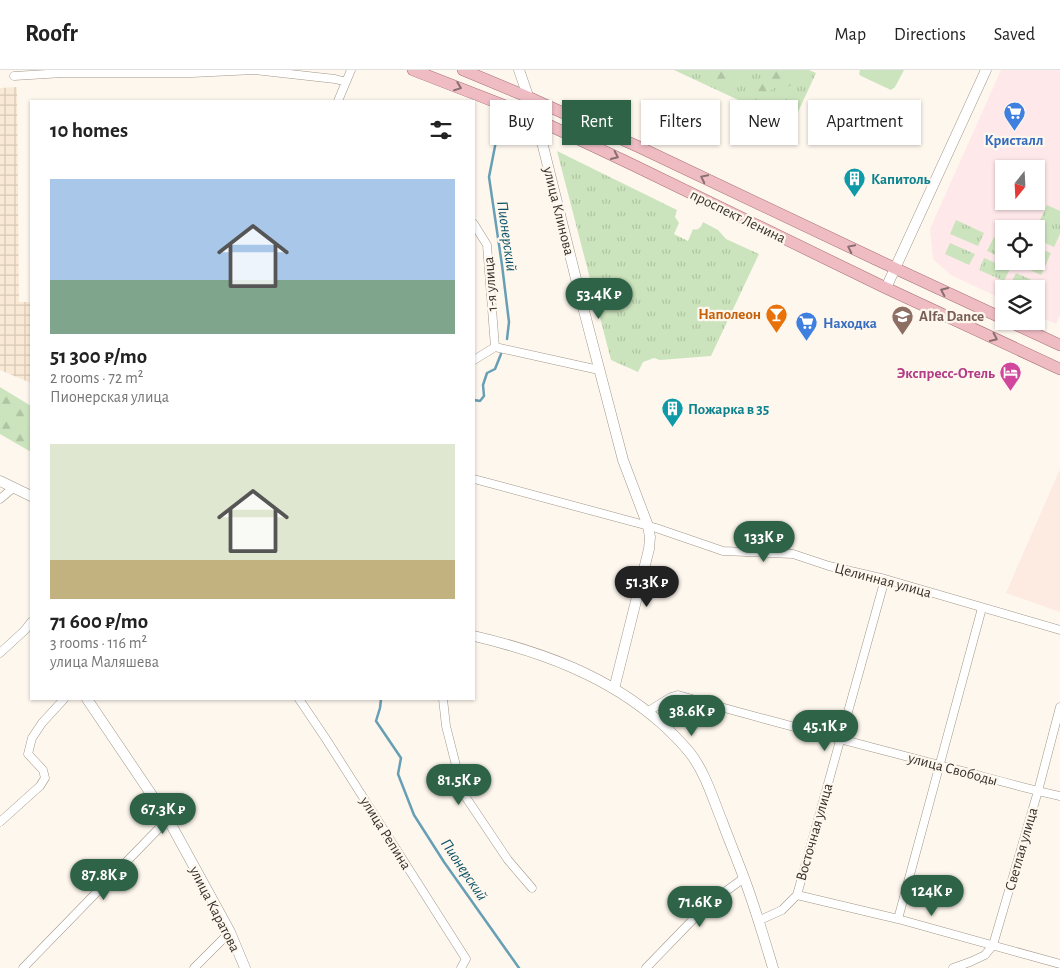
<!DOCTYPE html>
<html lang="en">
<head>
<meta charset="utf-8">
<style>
	body { margin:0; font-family:"Alegreya Sans",sans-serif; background:#f6f6f6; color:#222; height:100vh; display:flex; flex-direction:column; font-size:19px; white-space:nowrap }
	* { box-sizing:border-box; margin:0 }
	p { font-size:16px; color:#767676 }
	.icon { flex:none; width:28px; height:28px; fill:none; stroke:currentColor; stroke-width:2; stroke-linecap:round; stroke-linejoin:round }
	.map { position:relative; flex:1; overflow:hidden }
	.drawer { position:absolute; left:30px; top:30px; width:445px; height:600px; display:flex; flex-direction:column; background:#fff; border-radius:0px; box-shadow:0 1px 4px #0004 }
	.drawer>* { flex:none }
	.top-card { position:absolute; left:490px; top:30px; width:475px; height:45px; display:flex; gap:10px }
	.needle { width:32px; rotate:198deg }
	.tools { position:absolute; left:995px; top:90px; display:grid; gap:10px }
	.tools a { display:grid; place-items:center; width:50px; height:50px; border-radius:0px; background:#fff; box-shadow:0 1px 4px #0004; font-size:25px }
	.price { position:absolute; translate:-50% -42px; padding:0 11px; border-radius:18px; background:#2f6347; color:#fff; font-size:16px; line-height:32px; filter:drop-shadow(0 1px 2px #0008) }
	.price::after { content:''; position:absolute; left:50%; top:30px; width:15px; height:11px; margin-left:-8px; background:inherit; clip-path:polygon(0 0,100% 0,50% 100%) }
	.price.on { background:#222; color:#fff }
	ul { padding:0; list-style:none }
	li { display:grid; align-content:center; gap:10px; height:265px; padding:0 20px }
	li span { display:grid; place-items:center; height:155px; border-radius:0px; color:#555 }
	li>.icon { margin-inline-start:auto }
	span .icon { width:90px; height:90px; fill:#fffc; stroke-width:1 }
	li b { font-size:21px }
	h2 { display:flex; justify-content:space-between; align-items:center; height:60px; padding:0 20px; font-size:21px }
	.tag { padding:0 18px; border-radius:0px; background:#fff; box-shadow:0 1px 4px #0004; font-size:18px; line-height:45px }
	.tag.on { background:#2f6347; color:#fff }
	header { display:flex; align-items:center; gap:30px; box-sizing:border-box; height:70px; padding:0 25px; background:#fff; border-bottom:1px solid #e0e0e0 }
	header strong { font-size:24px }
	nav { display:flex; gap:28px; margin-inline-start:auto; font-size:18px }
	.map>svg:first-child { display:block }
	.commercial { fill:#fee8ea; fill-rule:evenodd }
	.industrial { fill:url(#industrial-grid) }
	.education { fill:#fdeae1 }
	.grass { fill:url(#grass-tufts) }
	.forest { fill:url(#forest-firs) }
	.pitch { fill:#cce4bd }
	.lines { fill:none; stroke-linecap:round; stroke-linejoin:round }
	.stream { stroke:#679fb4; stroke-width:2.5 }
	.street-casing { stroke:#a19789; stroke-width:9 }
	.secondary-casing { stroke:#a19789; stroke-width:11 }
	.primary-casing { stroke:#a76e75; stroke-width:12 }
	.street { stroke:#fff; stroke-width:8 }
	.secondary { stroke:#fff; stroke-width:10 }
	.primary { stroke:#efbcc4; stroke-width:11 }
	.oneway { stroke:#896f70 }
	.labels { text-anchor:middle; stroke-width:4.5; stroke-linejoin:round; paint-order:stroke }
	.shop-label { font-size:15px; font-weight:bold; fill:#366cbe; stroke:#fef7ee }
	.culture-label { font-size:15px; font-weight:bold; fill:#0d838f; stroke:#fef7ee; text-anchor:start }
	.street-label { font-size:15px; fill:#35302b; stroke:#fef7ee }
	.food-label { font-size:15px; font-weight:bold; fill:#c56008; stroke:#fef7ee; text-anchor:end }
	.education-label { font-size:15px; font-weight:bold; fill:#785e54; stroke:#fef7ee; text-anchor:start }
	.hotel-label { font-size:15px; font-weight:bold; fill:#b23c85; stroke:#fef7ee; text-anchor:end }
	.water-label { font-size:16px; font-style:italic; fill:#0a5267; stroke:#fef7ee }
</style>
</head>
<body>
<header>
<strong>Roofr</strong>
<nav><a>Map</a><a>Directions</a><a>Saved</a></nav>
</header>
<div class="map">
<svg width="1060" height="898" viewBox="0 0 1060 898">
	<defs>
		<pattern id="industrial-grid" width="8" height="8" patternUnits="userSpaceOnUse" patternTransform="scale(1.25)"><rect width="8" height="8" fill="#faead5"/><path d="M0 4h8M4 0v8" fill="none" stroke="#d7c9b7"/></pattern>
		<pattern id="grass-tufts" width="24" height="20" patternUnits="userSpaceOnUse" patternTransform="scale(1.25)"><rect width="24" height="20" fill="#cce4bd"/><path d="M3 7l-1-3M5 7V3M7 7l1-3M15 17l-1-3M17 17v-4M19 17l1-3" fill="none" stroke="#b0c4a3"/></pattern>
		<pattern id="forest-firs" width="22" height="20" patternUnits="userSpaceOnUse" patternTransform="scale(1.25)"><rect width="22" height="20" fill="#cce4bd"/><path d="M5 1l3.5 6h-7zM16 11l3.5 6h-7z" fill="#b0c4a3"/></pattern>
	</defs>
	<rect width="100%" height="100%" fill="#fef7ee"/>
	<path class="commercial" d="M1001,0H1060V245L1056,254L1036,245V219H1004V230L951,205L933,189L930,159ZM1004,99H1036V131H1004ZM1004,159H1036V191H1004Z"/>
	<path class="industrial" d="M17,17L19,232H31V313L0,300V18Z"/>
	<path class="education" d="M1060,399V542L1006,523Z"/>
	<path class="grass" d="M674,0H809L816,3L792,55Z
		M557,81L677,140L675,147L679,153L674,164L688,171L693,159C699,161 701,157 703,152L718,160L726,169L759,184L711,286L660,290L654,288L643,292L638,302L611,290Z
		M1047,135L1060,141V164L1054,177L1036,169V159Z
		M956,150L984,163L978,176L950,164Z
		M994,167L1004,171V189L987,181Z
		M950,173L975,184L969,195L945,184Z
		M1036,177L1051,183L1041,205L1019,195L1021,191H1036Z
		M984,188L1010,199L1004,211L979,200Z
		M1016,203L1036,212L1033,219H1020L1010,215Z"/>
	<path class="forest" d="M707,0H741L739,9L734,15C724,13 713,9 707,0Z
		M760,0H792C796,4 795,9 793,14L788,17H776L761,26H756L745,22V17L748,12L759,9L761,6Z
		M0,317L31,336V382L0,364Z"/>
	<path class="pitch" d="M860,0H904L895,17L891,20L861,6L859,4Z"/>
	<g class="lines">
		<path class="stream" d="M497,66L489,107L502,195L509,252L507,269
			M474,330L480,331L484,326L483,315L487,303L495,299L501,284
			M381,629L380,638L376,651L401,688L398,704L414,745L444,792L519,898"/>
		<defs>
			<path id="street" d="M14,6L63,3H192L254,0L335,9L346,12
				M338,31L351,0
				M474,154L487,175L495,277
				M474,290L495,277L599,300
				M474,409L656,458L723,481L793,484L829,496L885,509L1060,560
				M0,429L13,418
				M0,583L25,560L31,552
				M299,629L326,669L466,889L461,898
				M443,629L446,656L463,723L508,790L532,818
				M647,642L671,627L678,625C765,650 852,672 939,695C979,705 1019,717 1060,726
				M0,752L40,716L45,708L43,700L28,684L32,668L42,653L64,629
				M797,825L898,849L1060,894
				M898,849L982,538
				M758,851L782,840L797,825L885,509
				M23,898L168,749
				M194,898L230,862
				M646,898L707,835L744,808
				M953,898L970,892L985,885L993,875L1038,721L1060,637"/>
			<path id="secondary" d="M519,0L536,49L542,72L583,237L623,390L648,456L650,467L649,479L614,619
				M886,218L986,0
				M0,411L31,426
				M474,566C542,582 608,606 661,653C671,662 681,672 690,683C705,702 713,729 722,751C729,770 737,789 744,808C755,837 764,868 773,898
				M87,629L168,749L230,862L245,898"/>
			<path id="primary" d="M413,0L511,38L536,49L631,94L886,218L1060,299
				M463,0L528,27L639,77L875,189L1004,249
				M1008,251L1060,275"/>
		</defs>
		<use href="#street" class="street-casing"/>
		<use href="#secondary" class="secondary-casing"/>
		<use href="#primary" class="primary-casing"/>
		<use href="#street" class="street"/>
		<use href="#secondary" class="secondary"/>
		<use href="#primary" class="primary"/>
	</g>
	<defs><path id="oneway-chevron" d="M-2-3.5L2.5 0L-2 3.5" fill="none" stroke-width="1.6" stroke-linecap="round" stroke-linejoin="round" transform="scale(1.25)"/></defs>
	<g class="oneway">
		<use href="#oneway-chevron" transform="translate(458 17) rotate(21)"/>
		<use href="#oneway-chevron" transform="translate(615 86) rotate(25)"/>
		<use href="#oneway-chevron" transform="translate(704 108) rotate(-154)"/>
		<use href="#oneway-chevron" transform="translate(851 178) rotate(-154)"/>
		<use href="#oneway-chevron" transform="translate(944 221) rotate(-155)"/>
		<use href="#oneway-chevron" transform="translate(994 268) rotate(25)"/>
	</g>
	<defs>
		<symbol id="supermarket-pin" viewBox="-11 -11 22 30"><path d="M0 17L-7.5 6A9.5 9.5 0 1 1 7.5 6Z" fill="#3f7fe0" stroke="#fef7ee"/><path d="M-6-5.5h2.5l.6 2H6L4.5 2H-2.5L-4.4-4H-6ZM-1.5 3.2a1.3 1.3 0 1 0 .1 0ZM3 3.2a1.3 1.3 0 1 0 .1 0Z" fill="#fff"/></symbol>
		<symbol id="building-pin" viewBox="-11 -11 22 30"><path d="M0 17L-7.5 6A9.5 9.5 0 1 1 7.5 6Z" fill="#0f9aa8" stroke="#fef7ee"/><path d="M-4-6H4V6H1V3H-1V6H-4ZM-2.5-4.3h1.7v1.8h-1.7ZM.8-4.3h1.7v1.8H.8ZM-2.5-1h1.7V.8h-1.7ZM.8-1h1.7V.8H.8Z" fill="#fff"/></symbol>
		<symbol id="bar-pin" viewBox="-11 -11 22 30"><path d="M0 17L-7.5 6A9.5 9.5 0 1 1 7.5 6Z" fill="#e8710a" stroke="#fef7ee"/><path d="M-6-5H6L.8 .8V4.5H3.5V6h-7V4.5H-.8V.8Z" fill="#fff"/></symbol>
		<symbol id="school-pin" viewBox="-11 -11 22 30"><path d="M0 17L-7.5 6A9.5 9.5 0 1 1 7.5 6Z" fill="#8d6e63" stroke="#fef7ee"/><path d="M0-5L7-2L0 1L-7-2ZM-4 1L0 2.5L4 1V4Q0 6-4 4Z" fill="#fff"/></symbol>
		<symbol id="hotel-pin" viewBox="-11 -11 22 30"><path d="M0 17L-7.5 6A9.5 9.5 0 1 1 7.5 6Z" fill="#d1479c" stroke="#fef7ee"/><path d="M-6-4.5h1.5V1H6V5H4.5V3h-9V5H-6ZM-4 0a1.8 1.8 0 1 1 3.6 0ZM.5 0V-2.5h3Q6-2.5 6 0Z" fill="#fff"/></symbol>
	</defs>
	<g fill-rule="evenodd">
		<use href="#supermarket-pin" x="1002" y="30" width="25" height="34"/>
		<use href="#building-pin" x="842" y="96" width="25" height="34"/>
		<use href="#bar-pin" x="764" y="232" width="25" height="34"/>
		<use href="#school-pin" x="890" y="234" width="25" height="34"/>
		<use href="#supermarket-pin" x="794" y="240" width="25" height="34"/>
		<use href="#hotel-pin" x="998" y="290" width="25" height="34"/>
		<use href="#building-pin" x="660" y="326" width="25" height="34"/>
	</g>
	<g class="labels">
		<g class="shop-label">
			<text x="1014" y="75">Кристалл</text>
			<text x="823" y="258" text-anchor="start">Находка</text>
		</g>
		<g class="culture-label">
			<text x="871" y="114">Капитоль</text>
			<text x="688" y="344">Пожарка в 35</text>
		</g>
		<g class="street-label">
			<text transform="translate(559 141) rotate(76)" y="5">улица Клинова</text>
			<text transform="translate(738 146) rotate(26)" y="5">проспект Ленина</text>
			<text transform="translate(490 214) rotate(-94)" y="5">1-я улица</text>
			<text transform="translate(883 510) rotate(15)" y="5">Целинная улица</text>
			<text transform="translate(953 699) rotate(15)" y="5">улица Свободы</text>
			<text transform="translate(814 762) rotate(-74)" y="5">Восточная улица</text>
			<text transform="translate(386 763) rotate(58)" y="5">улица Репина</text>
			<text transform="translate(1021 779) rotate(-74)" y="5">Светлая улица</text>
			<text transform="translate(215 839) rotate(63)" y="5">улица Каратова</text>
		</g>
		<g class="food-label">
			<text x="761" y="249">Наполеон</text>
		</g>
		<g class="education-label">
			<text x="919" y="251">Alfa Dance</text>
		</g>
		<g class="hotel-label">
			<text x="995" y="308">Экспресс-Отель</text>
		</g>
		<g class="water-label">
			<text transform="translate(508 166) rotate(82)" y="6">Пионерский</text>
			<text transform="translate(465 799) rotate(56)" y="6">Пионерский</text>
		</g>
	</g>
</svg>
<div class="tools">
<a><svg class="needle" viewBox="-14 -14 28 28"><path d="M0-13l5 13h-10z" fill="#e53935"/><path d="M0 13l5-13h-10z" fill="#767676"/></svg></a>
<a><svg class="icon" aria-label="locate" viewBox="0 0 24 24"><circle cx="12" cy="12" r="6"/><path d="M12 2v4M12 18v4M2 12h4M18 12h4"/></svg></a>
<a><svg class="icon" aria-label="layers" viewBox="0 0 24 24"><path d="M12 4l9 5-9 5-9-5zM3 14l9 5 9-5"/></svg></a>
</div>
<b class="price" style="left:599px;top:250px">53.4K ₽</b>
<b class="price" style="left:764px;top:493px">133K ₽</b>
<b class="price on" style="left:647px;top:538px">51.3K ₽</b>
<b class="price" style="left:692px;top:667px">38.6K ₽</b>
<b class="price" style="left:825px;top:682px">45.1K ₽</b>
<b class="price" style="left:459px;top:736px">81.5K ₽</b>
<b class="price" style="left:163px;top:765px">67.3K ₽</b>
<b class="price" style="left:104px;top:831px">87.8K ₽</b>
<b class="price" style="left:932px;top:847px">124K ₽</b>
<b class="price" style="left:700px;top:858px">71.6K ₽</b>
<div class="top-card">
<a class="tag">Buy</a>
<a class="tag on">Rent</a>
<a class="tag">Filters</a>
<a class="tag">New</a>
<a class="tag">Apartment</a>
</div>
<section class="drawer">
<h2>10 homes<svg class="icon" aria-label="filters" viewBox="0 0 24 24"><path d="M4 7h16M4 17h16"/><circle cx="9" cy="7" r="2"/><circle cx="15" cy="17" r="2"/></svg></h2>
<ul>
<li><span style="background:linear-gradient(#a9c7e8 65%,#7fa58c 0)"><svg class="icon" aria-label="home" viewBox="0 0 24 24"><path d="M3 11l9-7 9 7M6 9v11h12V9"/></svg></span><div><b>51 300 ₽/mo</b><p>2 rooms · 72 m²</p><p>Пионерская улица</p></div></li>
<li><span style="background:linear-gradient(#dfe7d0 75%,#c2b280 0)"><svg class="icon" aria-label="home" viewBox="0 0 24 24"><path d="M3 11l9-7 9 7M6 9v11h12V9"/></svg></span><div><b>71 600 ₽/mo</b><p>3 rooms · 116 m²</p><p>улица Маляшева</p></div></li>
</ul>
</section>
</div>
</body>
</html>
